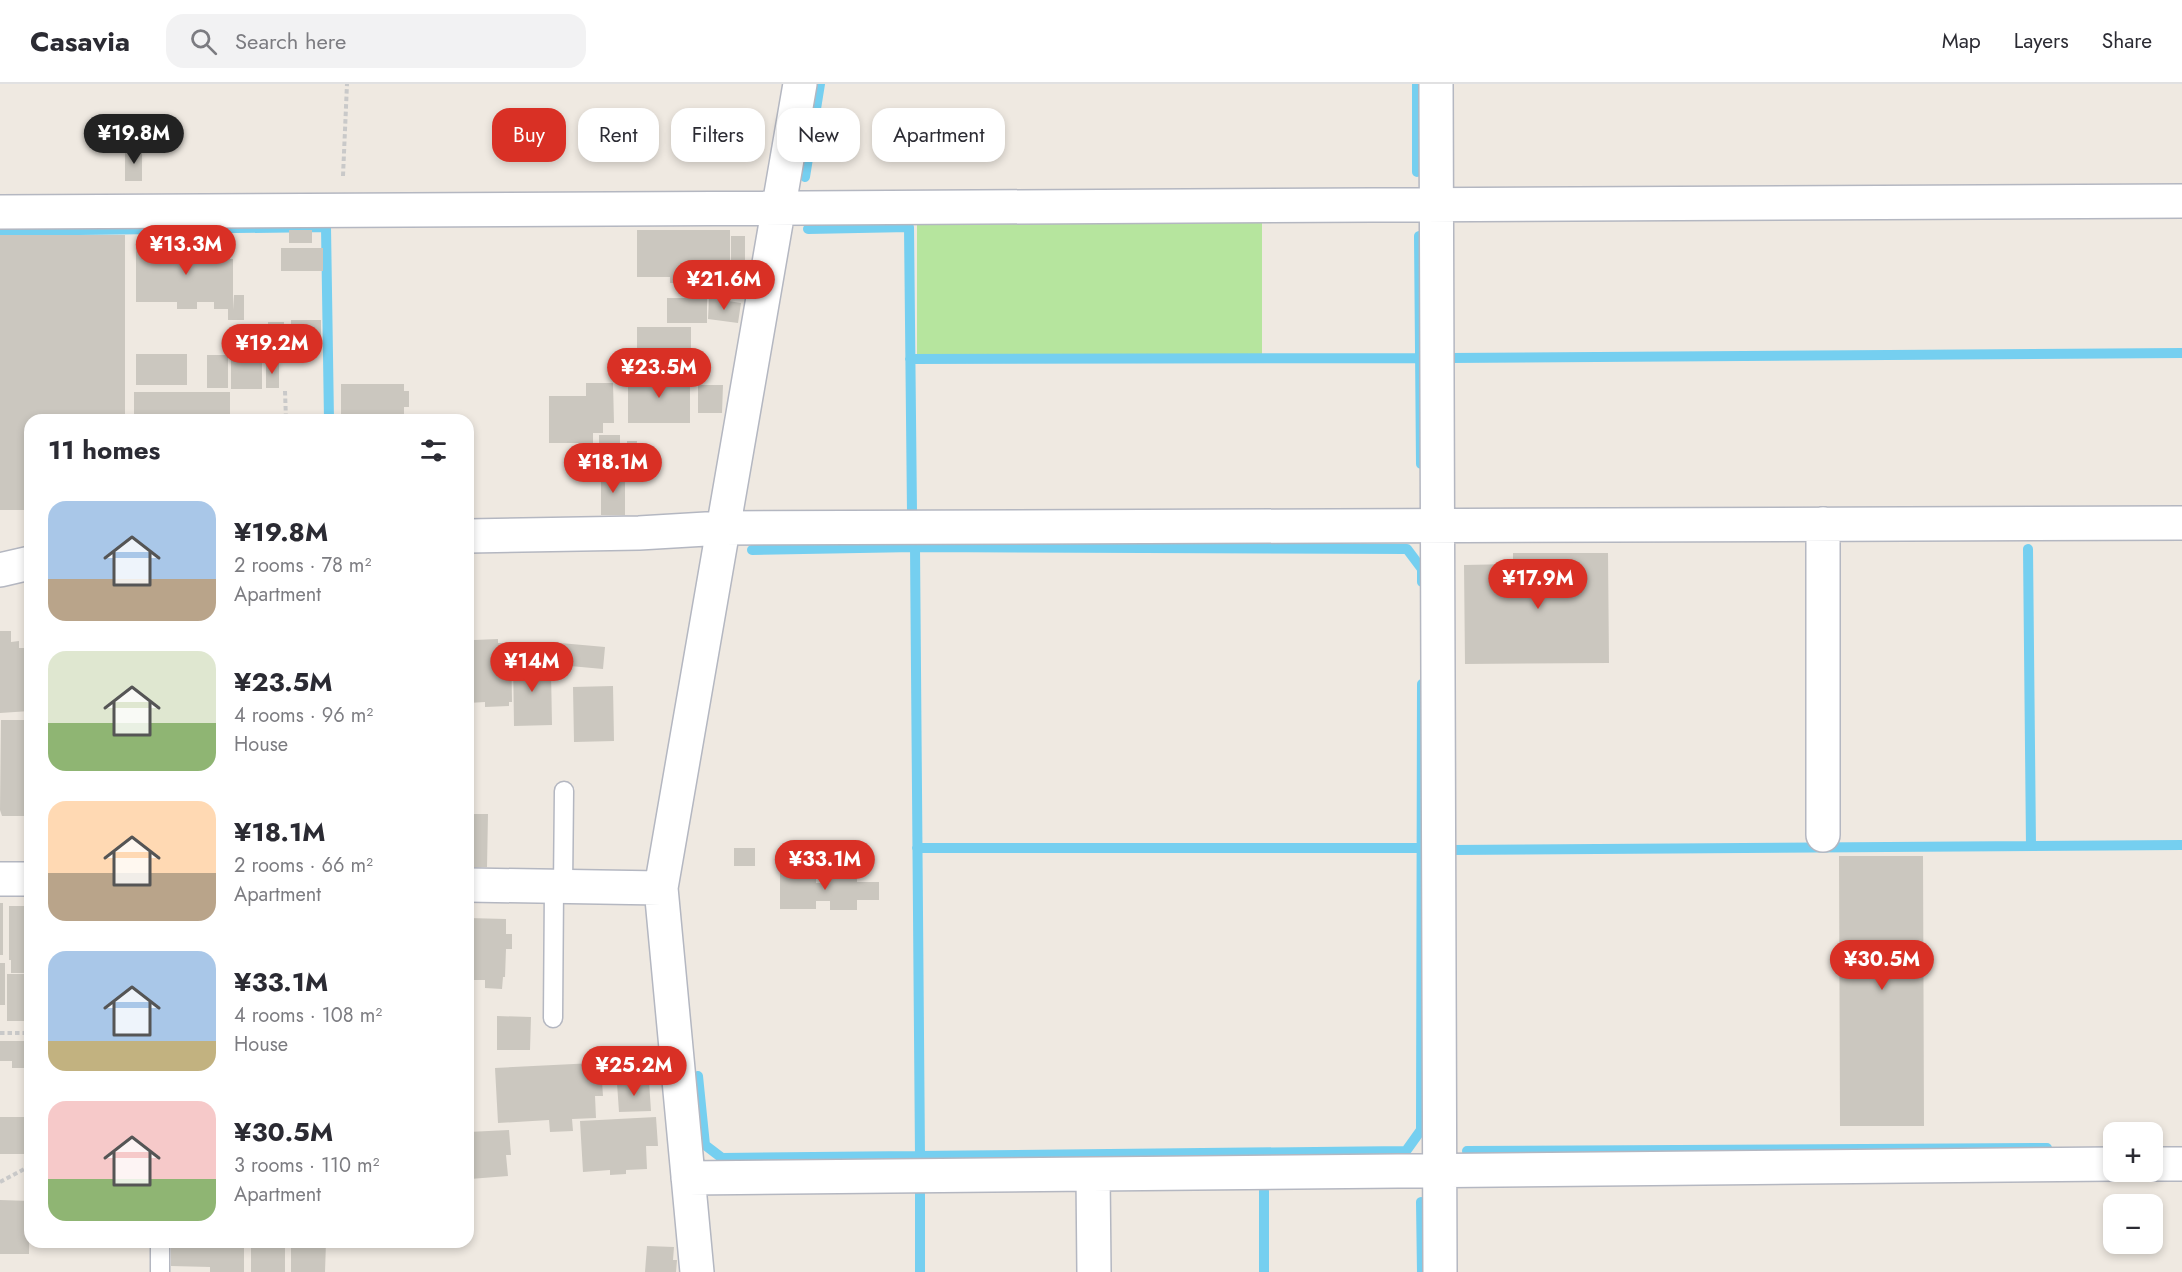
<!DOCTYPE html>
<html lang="en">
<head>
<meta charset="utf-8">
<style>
	body { margin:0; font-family:Jost,sans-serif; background:#f2f2f3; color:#2b2b33; height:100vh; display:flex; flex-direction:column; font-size:22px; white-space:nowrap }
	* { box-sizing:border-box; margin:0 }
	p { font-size:20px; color:#7c7c81 }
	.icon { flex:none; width:33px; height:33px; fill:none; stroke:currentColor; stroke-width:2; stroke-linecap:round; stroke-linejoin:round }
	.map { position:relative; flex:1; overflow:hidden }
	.sheet { position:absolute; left:24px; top:330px; width:450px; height:834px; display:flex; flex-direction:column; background:#fff; border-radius:18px; box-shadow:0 3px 9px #0003 }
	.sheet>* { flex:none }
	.top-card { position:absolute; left:492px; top:24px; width:570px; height:54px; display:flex; gap:12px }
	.fabs { position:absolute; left:2103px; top:1038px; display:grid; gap:12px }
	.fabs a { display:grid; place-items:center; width:60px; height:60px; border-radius:12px; background:#fff; box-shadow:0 3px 9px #0003; font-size:30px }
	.price { position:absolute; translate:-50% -51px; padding:0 14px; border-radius:21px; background:#d93025; color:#fff; font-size:20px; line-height:39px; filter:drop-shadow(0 2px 3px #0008) }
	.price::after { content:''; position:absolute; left:50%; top:36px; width:18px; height:14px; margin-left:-9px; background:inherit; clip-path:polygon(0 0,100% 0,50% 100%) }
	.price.active { background:#222; color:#fff }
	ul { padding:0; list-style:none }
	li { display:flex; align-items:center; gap:18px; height:150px; padding:0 24px }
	li span { display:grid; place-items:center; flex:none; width:168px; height:120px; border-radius:18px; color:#555 }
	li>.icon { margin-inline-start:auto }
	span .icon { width:72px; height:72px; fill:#fffc; stroke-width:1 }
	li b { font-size:26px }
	h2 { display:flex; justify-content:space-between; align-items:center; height:72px; padding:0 24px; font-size:26px }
	.chip { padding:0 21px; border-radius:18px; background:#fff; box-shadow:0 3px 9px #0003; font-size:21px; line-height:54px }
	.chip.active { background:#d93025; color:#fff }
	header { display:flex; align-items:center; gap:36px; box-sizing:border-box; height:84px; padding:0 30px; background:#fff; border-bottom:2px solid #e1e1e2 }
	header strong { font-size:28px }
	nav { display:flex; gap:33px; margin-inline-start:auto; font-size:21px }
	.search { width:420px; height:54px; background:#f2f2f3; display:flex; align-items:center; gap:15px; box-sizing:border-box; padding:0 21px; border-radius:18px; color:#7c7c81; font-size:22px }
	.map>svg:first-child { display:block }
	.green { fill:#b6e59e }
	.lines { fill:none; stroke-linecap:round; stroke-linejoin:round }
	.stream { stroke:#75cff0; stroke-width:10 }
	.building { fill:#cbc7bf }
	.lane-casing { stroke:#b4b7c1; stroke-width:21 }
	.street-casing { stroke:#b4b7c1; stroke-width:36 }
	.path { stroke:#c9c9c9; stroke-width:4; stroke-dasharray:4.5 3; stroke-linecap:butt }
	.lane { stroke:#fff; stroke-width:18 }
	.street { stroke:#fff; stroke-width:33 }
</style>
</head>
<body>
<header>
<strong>Casavia</strong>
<div class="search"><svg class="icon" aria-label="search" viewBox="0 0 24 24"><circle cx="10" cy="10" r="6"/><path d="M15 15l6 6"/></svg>Search here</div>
<nav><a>Map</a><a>Layers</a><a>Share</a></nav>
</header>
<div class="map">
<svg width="2182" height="1188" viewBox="0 0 2182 1188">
	<rect width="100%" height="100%" fill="#efe9e1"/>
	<path class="green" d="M1262,135V270H917V136Z"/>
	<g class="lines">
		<path class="stream" d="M1417,88V0
			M805,93L820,0
			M808,145L909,143L912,428
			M0,147L326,143L329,336
			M1419,152L1421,380
			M1450,274L2182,269
			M910,275L1420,274
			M915,463L920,1073
			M2028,465L2031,762
			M752,466L915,463L1407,465L1422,485V498
			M917,764H1421
			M1451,766L2182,761
			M698,992L705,1061L722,1074L1406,1067L1421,1046L1422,600
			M1467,1067L2047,1064
			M920,1105V1188
			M1264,1107V1188
			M1421,1118L1422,1188"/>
	</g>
	<path class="building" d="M125,65H142V97H125Z
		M289,146H312V159H289Z
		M637,146H730V193H720V199H670V193H637Z
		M0,151H125V336H30V426H0Z
		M731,152H745V190H731Z
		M171,156H215V175H233V226L234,211H244V236H228V225H214V218H197V225H177V218H136V159H171Z
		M220,156H230V172H220Z
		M281,164H323V187H281Z
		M667,214H707V239H667Z
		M709,214L741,219L738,239L708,235Z
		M291,236H321V261H291Z
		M268,238H284V254H268Z
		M637,243H691V279H637Z
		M136,270H187V301H136Z
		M207,271H228V304H207Z
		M231,274H262V305H231Z
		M266,279H279V304H266Z
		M628,292H690V339H628Z
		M586,299H613L614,339H603V349H593V359H549V312H586Z
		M341,300H404V307H409V323H404V336H341Z
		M698,301H723L722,329H698Z
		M134,308H230V336H134Z
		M599,351H620V378H599Z
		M627,357H637L636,372H627Z
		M608,382H620V397H625V431H601V397H608Z
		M1513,469H1608L1609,579L1465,580L1464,481L1513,480Z
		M0,547H11V558L19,557V564H29L30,627L0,629Z
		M498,555V559H511L512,618H509V622L485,623V618L468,619V560H474V556Z
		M549,558L605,563L603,585L548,580Z
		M542,573V587H551L552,641L514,642L513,574Z
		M613,602L614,657L574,658L573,603Z
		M1,636H29V732H2L0,726Z
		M468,730H488L487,783H468Z
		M734,764H755V782H734Z
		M1839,772H1923L1924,1042H1840Z
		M780,789H816V799H830V790L857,789V798H879V816H857V826H830V817H816V825H780Z
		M0,819H3V871H0Z
		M9,822H30V889H11V876H9Z
		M468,834L506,835V850H512V865H506L505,893H503L502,905L485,904V896H468Z
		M0,879H5V921H0Z
		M7,890H30V937H7Z
		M497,932L531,933L530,966H497Z
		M0,957H30V984H12V977H0Z
		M594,979V984L601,983L603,1012H595L596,1034L572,1035L573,1047L550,1048L549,1036L498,1039L495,984Z
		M649,997L651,1027L619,1028L617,999Z
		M0,1033H30V1070H0Z
		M656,1033L658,1062H646L647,1085L626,1086V1090L610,1091V1086L583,1088L580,1037Z
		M509,1046L511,1071H506L508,1092L470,1095L468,1048Z
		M0,1116L30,1117L29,1170H0Z
		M171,1158H244V1188H210V1183L171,1182Z
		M251,1158H285V1188H251Z
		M291,1158H326L325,1188H291Z
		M647,1162L674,1163L673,1176H677L676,1188H645Z"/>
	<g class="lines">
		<defs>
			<path id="lane" d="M563,803L564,707
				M553,934L554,803
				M160,1158V1188"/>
			<path id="street" d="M1436,0L1440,1188
				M0,128L2182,117
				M468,452L639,449L723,444L2182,439
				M0,486L30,479
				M1823,751V440
				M0,795H30
				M468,801L661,804
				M2152,1080H2182
				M1093,1090L1094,1188
				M688,1094L2114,1080
				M697,1188L661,804L800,0"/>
		</defs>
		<use href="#lane" class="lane-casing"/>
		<use href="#street" class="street-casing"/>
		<path class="path" d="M343,92L347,0
			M285,307L286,336
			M0,949H30
			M0,1098L30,1082"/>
		<use href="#lane" class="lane"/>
		<use href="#street" class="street"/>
	</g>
</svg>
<div class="fabs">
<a>+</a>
<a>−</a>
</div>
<b class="price active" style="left:134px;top:81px">¥19.8M</b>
<b class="price" style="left:186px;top:192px">¥13.3M</b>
<b class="price" style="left:724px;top:227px">¥21.6M</b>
<b class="price" style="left:272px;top:291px">¥19.2M</b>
<b class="price" style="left:659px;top:315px">¥23.5M</b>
<b class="price" style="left:613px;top:410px">¥18.1M</b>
<b class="price" style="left:1538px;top:526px">¥17.9M</b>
<b class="price" style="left:532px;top:609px">¥14M</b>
<b class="price" style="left:825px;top:807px">¥33.1M</b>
<b class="price" style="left:1882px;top:907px">¥30.5M</b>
<b class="price" style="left:634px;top:1013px">¥25.2M</b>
<div class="top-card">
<a class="chip active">Buy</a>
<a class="chip">Rent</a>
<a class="chip">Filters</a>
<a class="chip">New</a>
<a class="chip">Apartment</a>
</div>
<section class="sheet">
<h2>11 homes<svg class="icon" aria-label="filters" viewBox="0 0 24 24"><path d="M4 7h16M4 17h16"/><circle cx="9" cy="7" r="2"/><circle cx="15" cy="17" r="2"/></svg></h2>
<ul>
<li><span style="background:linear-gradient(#a9c7e8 65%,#b9a48a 0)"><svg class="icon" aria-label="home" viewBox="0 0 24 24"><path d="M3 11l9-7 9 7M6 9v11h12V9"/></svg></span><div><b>¥19.8M</b><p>2 rooms · 78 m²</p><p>Apartment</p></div></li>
<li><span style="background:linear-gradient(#dfe7d0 60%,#8fb573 0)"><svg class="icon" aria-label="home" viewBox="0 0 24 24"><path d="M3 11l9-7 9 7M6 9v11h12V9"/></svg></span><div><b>¥23.5M</b><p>4 rooms · 96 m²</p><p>House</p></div></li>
<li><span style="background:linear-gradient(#ffd9b3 60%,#b9a48a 0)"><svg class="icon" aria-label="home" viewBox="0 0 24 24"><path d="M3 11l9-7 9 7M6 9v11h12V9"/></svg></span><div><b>¥18.1M</b><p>2 rooms · 66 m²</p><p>Apartment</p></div></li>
<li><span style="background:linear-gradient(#a9c7e8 75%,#c2b280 0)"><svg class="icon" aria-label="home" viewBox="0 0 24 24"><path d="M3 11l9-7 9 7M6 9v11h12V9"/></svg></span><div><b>¥33.1M</b><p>4 rooms · 108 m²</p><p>House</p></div></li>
<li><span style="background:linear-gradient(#f6c9c9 65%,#8fb573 0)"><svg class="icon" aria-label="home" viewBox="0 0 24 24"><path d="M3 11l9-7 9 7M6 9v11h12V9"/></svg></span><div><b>¥30.5M</b><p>3 rooms · 110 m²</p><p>Apartment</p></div></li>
</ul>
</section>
</div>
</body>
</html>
